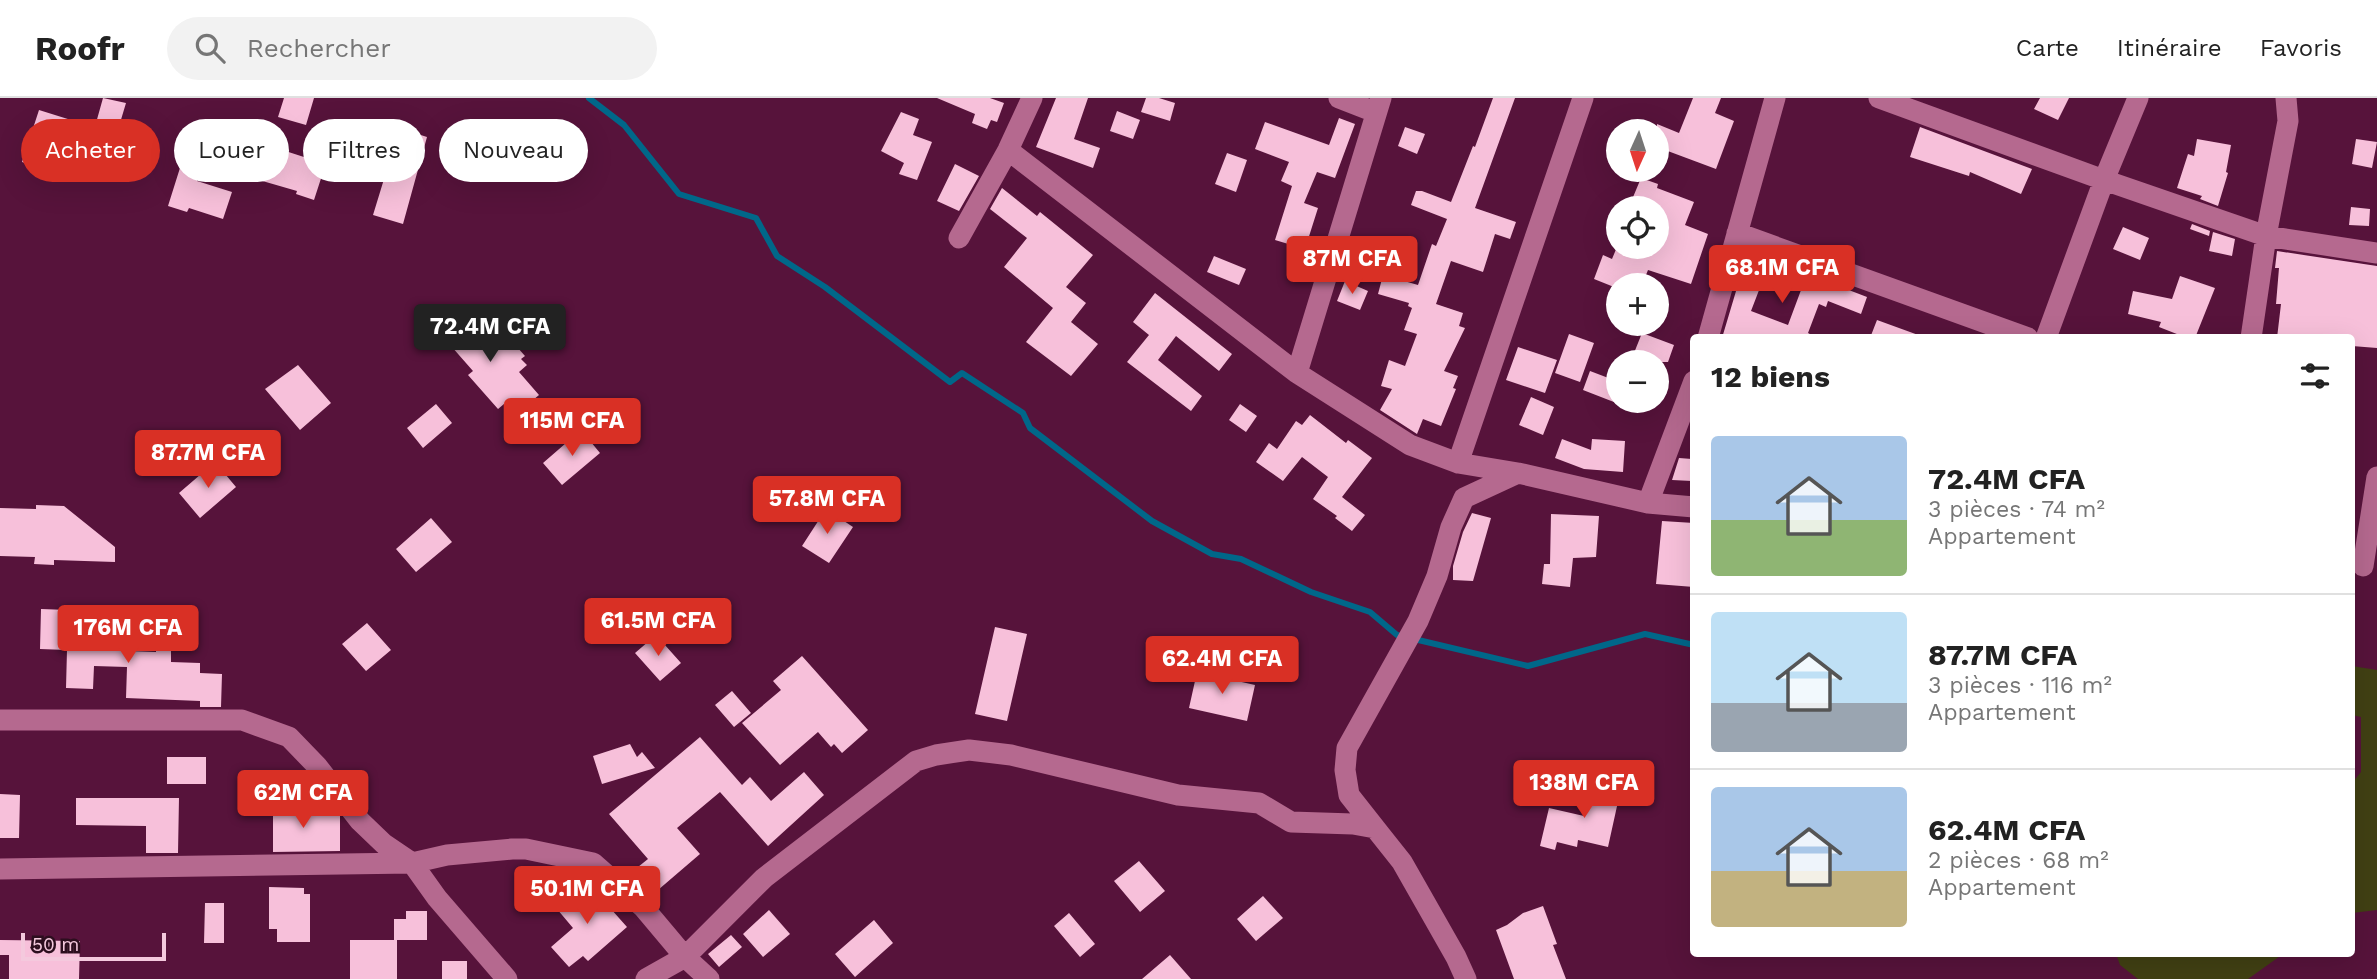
<!DOCTYPE html>
<html lang="fr">
<head>
<meta charset="utf-8">
<style>
	body { margin:0; font-family:"Work Sans",sans-serif; background:#f2f2f2; color:#222; height:100vh; display:flex; flex-direction:column; font-size:26px; white-space:nowrap }
	* { box-sizing:border-box; margin:0 }
	p { font-size:23px; color:#767676 }
	.icon { flex:none; width:38px; height:38px; fill:none; stroke:currentColor; stroke-width:2; stroke-linecap:round; stroke-linejoin:round }
	.map { position:relative; flex:1; overflow:hidden }
	.sheet { position:absolute; left:1690px; top:236px; width:665px; height:623px; display:flex; flex-direction:column; background:#fff; border-radius:7px; box-shadow:0 7px 28px #0002 }
	.sheet>* { flex:none }
	.hud { position:absolute; left:21px; top:21px; width:665px; height:63px; display:flex; gap:14px }
	.needle { width:46px; rotate:183deg }
	.buttons { position:absolute; left:1606px; top:21px; display:grid; gap:14px }
	.buttons a { display:grid; place-items:center; width:63px; height:63px; border-radius:50%; background:#fff; box-shadow:0 7px 28px #0002; font-size:35px }
	.scale { position:absolute; left:21px; bottom:18px; width:145px; box-sizing:border-box; padding-left:7px; border:4px solid #f4c9dd; border-top:0; font-size:19px; line-height:24px; white-space:nowrap; color:#f4c9dd; -webkit-text-stroke:5px #2c0e1e; paint-order:stroke }
	.price { position:absolute; translate:-50% -60px; padding:0 16px; border-radius:7px; background:#d93025; color:#fff; font-size:23px; line-height:46px; filter:drop-shadow(0 2px 4px #0008) }
	.price::after { content:''; position:absolute; left:50%; top:42px; width:21px; height:16px; margin-left:-10px; background:inherit; clip-path:polygon(0 0,100% 0,50% 100%) }
	.price.current { background:#222; color:#fff }
	ul { padding:0; list-style:none }
	li { display:flex; align-items:center; gap:21px; height:175px; padding:0 21px }
	li+li { border-top:2px solid #e0e0e0 }
	li span { display:grid; place-items:center; flex:none; width:196px; height:140px; border-radius:7px; color:#555 }
	li>.icon { margin-inline-start:auto }
	span .icon { width:84px; height:84px; fill:#fffc; stroke-width:1 }
	li b { font-size:30px }
	h2 { display:flex; justify-content:space-between; align-items:center; height:84px; padding:0 21px; font-size:30px }
	.pill { padding:0 24px; border-radius:32px; background:#fff; box-shadow:0 7px 28px #0002; font-size:24px; line-height:63px }
	.pill.current { background:#d93025; color:#fff }
	header { display:flex; align-items:center; gap:42px; box-sizing:border-box; height:98px; padding:0 35px; background:#fff; border-bottom:2px solid #e0e0e0 }
	header strong { font-size:33px }
	nav { display:flex; gap:38px; margin-inline-start:auto; font-size:24px }
	.search { width:490px; height:63px; background:#f2f2f2; display:flex; align-items:center; gap:18px; box-sizing:border-box; padding:0 24px; border-radius:38px; color:#767676; font-size:26px }
	.map>svg:first-child { display:block }
	.green { fill:#414013 }
	.lines { fill:none; stroke-linecap:round; stroke-linejoin:round }
	.stream { stroke:#006789; stroke-width:6 }
	.building { fill:#f7c0da }
	.minor { stroke:#b5698f; stroke-width:21 }
</style>
</head>
<body>
<header>
<strong>Roofr</strong>
<div class="search"><svg class="icon" aria-label="search" viewBox="0 0 24 24"><circle cx="10" cy="10" r="6"/><path d="M15 15l6 6"/></svg>Rechercher</div>
<nav><a>Carte</a><a>Itinéraire</a><a>Favoris</a></nav>
</header>
<div class="map">
<svg width="2377" height="881" viewBox="0 0 2377 881">
	<rect width="100%" height="100%" fill="#57133b"/>
	<path class="green" d="M2352,568L2377,572V812L2352,815V685L2361,674V619L2352,617Z
		M2116,856H2283L2248,881H2138L2120,867Z"/>
	<g class="lines">
		<path class="stream" d="M589,0L624,27L679,96L756,120L777,158L825,189L950,284L962,275L1023,315L1030,330L1152,423L1212,456L1241,461L1311,494L1370,514L1397,537L1404,539
			M1414,541L1528,568L1645,536L1694,547"/>
	</g>
	<path class="building" d="M103,0L126,5L120,25L115,24L114,30L96,25Z
		M284,0H314L306,27L278,19Z
		M937,0H990L1004,5L997,24L991,22L987,31L972,25L975,16Z
		M1056,0H1088L1074,41L1100,50L1093,70L1036,49Z
		M1146,0H1159L1175,5L1170,23L1141,14Z
		M1493,0H1515L1475,110L1516,124L1510,141L1495,136L1483,174L1451,163L1436,206L1463,215L1459,228L1465,230L1444,273L1458,278L1453,290L1456,291L1441,328L1423,321L1417,336L1380,312L1392,291L1381,288L1389,262L1405,268L1417,236L1404,232L1412,210L1408,208L1409,205L1378,196L1383,177L1418,187L1432,146L1436,148L1447,121L1411,107L1416,93H1422L1451,104L1473,48L1475,49Z
		M1693,0H1721L1715,15L1734,23L1716,71L1657,49V26L1679,35Z
		M2040,0H2069L2058,22L2034,11Z
		M39,12L71,22L55,74L22,64Z
		M1117,13L1140,22L1133,41L1110,33Z
		M901,14L919,21L913,37L932,44L917,82L899,76L904,65L881,53Z
		M1339,20L1355,26L1335,80L1317,74L1304,105L1318,110L1305,151L1275,142L1292,88L1281,83L1289,64L1255,51L1265,24L1329,47Z
		M251,22L274,29L270,44L246,37Z
		M1405,29L1425,36L1417,56L1398,48Z
		M1920,29L2032,71L2021,96L1970,74L1969,78L1910,59Z
		M402,31L427,39L403,126L373,117L392,55L394,56Z
		M2197,41L2231,47L2226,74L2228,75L2218,108L2200,101L2202,98L2177,90L2188,56L2194,58Z
		M2356,41L2377,44L2372,70L2352,66Z
		M270,48L307,60L308,57L327,62L314,102L296,96L297,93L259,82Z
		M185,54L204,60L197,83L232,94L223,121L189,110L187,114L168,108Z
		M1227,55L1247,62L1236,94L1215,86Z
		M955,66L979,78L959,113L937,103Z
		M1641,80L1658,86L1657,90L1694,104L1685,127L1708,136L1691,186L1648,172L1642,187H1619V191L1594,181L1603,157L1612,161L1617,149H1657V110H1631L1633,104H1631Z
		M1002,90L1037,118L1040,114L1093,157L1066,189L1086,205L1071,224L1098,246L1071,278L1026,244L1053,210L1004,169L1027,140L990,111Z
		M2351,109L2370,111L2369,128L2349,127Z
		M2192,126L2210,133L2209,138L2190,131Z
		M2123,129L2149,140L2140,162L2113,151Z
		M2213,134L2235,141L2232,158L2209,153Z
		M1748,153L1771,161L1751,213L1788,227L1807,176L1867,199L1861,216L1828,203L1826,209L1819,206L1808,235L1817,240H1722Z
		M2277,153L2377,168V250L2352,248V240H2277L2281,206H2276L2279,170H2275Z
		M1214,158L1246,171L1239,187L1207,174Z
		M2180,178L2215,190L2195,240H2187L2159,229L2161,224L2128,216L2133,193L2172,201Z
		M1345,183L1368,193L1360,212L1337,203Z
		M1155,195L1232,256L1219,273L1176,238L1158,262L1202,298L1191,313L1127,264L1149,237L1133,224Z
		M461,211L497,253L510,241L525,258L521,261L527,267L519,274L539,297L514,318L504,306L498,311L468,277L473,273L437,232Z
		M1877,222L1921,238V240H1870Z
		M1642,235L1674,247L1668,264H1642L1632,260Z
		M1569,236L1594,245L1580,284L1555,275Z
		M1518,249L1557,262L1545,295L1506,282Z
		M298,267L331,305L300,332L265,291Z
		M1590,273L1619,284V306L1583,292Z
		M1531,299L1554,309L1543,337L1519,327Z
		M436,306L452,325L423,350L407,330Z
		M1240,306L1257,318L1246,334L1229,322Z
		M1310,317L1346,345L1348,342L1372,360L1342,399L1365,417L1352,433L1335,420L1337,418L1313,401L1328,379L1302,359L1283,383L1256,364L1269,345L1277,351L1296,323L1302,327Z
		M581,332L600,355L562,387L543,365Z
		M1562,341L1591,352L1592,341L1625,343L1623,374L1584,371L1555,360Z
		M1679,360L1692,361V383L1672,382Z
		M215,364L236,389L200,420L179,395Z
		M36,407L64,408L115,449V464L54,462V467L34,466L35,459L0,458V410L36,411Z
		M826,411L853,429L829,465L802,448Z
		M1472,415L1491,420L1473,483L1453,482V468L1463,434Z
		M1551,416L1599,418L1596,459L1573,460L1570,489L1542,486L1544,466H1550Z
		M431,420L452,444L416,474L396,451Z
		M1662,423L1694,425V489L1656,486Z
		M41,511L68,512V529L99,530L98,552L156,554V551L171,552V564L200,565V575L222,576L221,609H200V603L126,600L127,569L94,568L93,591L66,590L67,552L40,551Z
		M367,525L391,552L366,573L342,546Z
		M995,529L1027,536L1007,623L975,616Z
		M656,537L681,565L660,583L635,555Z
		M802,558L868,632L842,655L834,646L831,649L818,634L780,667L742,625L781,592L773,583Z
		M1197,574L1255,587L1247,623L1189,610Z
		M732,593L751,615L734,629L715,607Z
		M700,639L742,687L750,679L771,703L804,674L824,697L768,748L720,694L677,730L700,756L658,792L638,769L648,761L609,716Z
		M630,646L637,659L642,654L655,670L602,686L593,658Z
		M167,659H206V686H167Z
		M1592,684L1621,690L1608,749L1578,742L1577,749L1557,744L1555,752L1540,748L1549,710L1584,718Z
		M0,696L20,697L19,740H0Z
		M276,698H294V718H340V753L273,754V709H276Z
		M76,700H179L178,755H146V728L76,727Z
		M1139,763L1165,793L1140,814L1114,783Z
		M587,784L627,829L588,863L583,858L569,869L551,849L573,830L557,811Z
		M269,789L304,790V796H310V844H277V831H269Z
		M1263,798L1283,820L1256,843L1237,821Z
		M205,805H224V845H204Z
		M1543,808L1557,846L1553,847L1566,881H1514L1496,832L1507,827L1523,815Z
		M769,812L790,836L763,859L743,836Z
		M406,813H427V842H394V821H406Z
		M1069,815L1095,846L1080,859L1054,828Z
		M874,822L893,845L855,879L835,856Z
		M731,837L742,849L719,869L708,856Z
		M0,842L80,843L79,881H9V857H0Z
		M350,842H397V881H350Z
		M1170,857L1191,881H1142Z
		M442,863H467V881H442Z"/>
	<g class="lines">
		<path class="minor" d="M1339,0L1375,14
			M1879,0L2104,82L2266,138L2377,155
			M1008,52L1297,275L1410,347L1458,365L1518,375L1648,405L1694,409
			M1737,135L2028,240
			M959,140L1008,52L1032,0
			M1708,240L1775,0
			M2046,240L2104,82L2138,0
			M2251,240L2266,138L2288,23L2286,0
			M1297,275L1381,0
			M1458,365L1583,0
			M1648,405L1694,283
			M2363,468L2377,379
			M0,622H242L289,639L317,668L360,723L384,746L412,765L437,800L507,881
			M1375,730L1349,697L1345,672L1347,650L1418,523L1437,478L1451,429L1464,400L1518,375
			M0,771L412,765L447,757L512,751H526L593,765L643,809L685,859L709,881
			M646,881L685,859L764,780L916,663L936,657L969,652L1011,657L1178,697L1259,705L1291,724L1353,726L1375,730L1402,764L1456,859L1466,881"/>
	</g>
</svg>
<div class="buttons">
<a><svg class="needle" viewBox="-14 -14 28 28"><path d="M0-13l5 13h-10z" fill="#e53935"/><path d="M0 13l5-13h-10z" fill="#767676"/></svg></a>
<a><svg class="icon" aria-label="locate" viewBox="0 0 24 24"><circle cx="12" cy="12" r="6"/><path d="M12 2v4M12 18v4M2 12h4M18 12h4"/></svg></a>
<a>+</a>
<a>−</a>
</div>
<div class="scale">50 m</div>
<b class="price" style="left:1352px;top:198px">87M CFA</b>
<b class="price" style="left:1782px;top:207px">68.1M CFA</b>
<b class="price current" style="left:490px;top:266px">72.4M CFA</b>
<b class="price" style="left:572px;top:360px">115M CFA</b>
<b class="price" style="left:208px;top:392px">87.7M CFA</b>
<b class="price" style="left:827px;top:438px">57.8M CFA</b>
<b class="price" style="left:658px;top:560px">61.5M CFA</b>
<b class="price" style="left:128px;top:567px">176M CFA</b>
<b class="price" style="left:1222px;top:598px">62.4M CFA</b>
<b class="price" style="left:1584px;top:722px">138M CFA</b>
<b class="price" style="left:303px;top:732px">62M CFA</b>
<b class="price" style="left:587px;top:828px">50.1M CFA</b>
<div class="hud">
<a class="pill current">Acheter</a>
<a class="pill">Louer</a>
<a class="pill">Filtres</a>
<a class="pill">Nouveau</a>
</div>
<section class="sheet">
<h2>12 biens<svg class="icon" aria-label="filters" viewBox="0 0 24 24"><path d="M4 7h16M4 17h16"/><circle cx="9" cy="7" r="2"/><circle cx="15" cy="17" r="2"/></svg></h2>
<ul>
<li><span style="background:linear-gradient(#a9c7e8 60%,#8fb573 0)"><svg class="icon" aria-label="home" viewBox="0 0 24 24"><path d="M3 11l9-7 9 7M6 9v11h12V9"/></svg></span><div><b>72.4M CFA</b><p>3 pièces · 74 m²</p><p>Appartement</p></div></li>
<li><span style="background:linear-gradient(#bfe0f5 65%,#9aa5b1 0)"><svg class="icon" aria-label="home" viewBox="0 0 24 24"><path d="M3 11l9-7 9 7M6 9v11h12V9"/></svg></span><div><b>87.7M CFA</b><p>3 pièces · 116 m²</p><p>Appartement</p></div></li>
<li><span style="background:linear-gradient(#a9c7e8 60%,#c2b280 0)"><svg class="icon" aria-label="home" viewBox="0 0 24 24"><path d="M3 11l9-7 9 7M6 9v11h12V9"/></svg></span><div><b>62.4M CFA</b><p>2 pièces · 68 m²</p><p>Appartement</p></div></li>
</ul>
</section>
</div>
</body>
</html>
